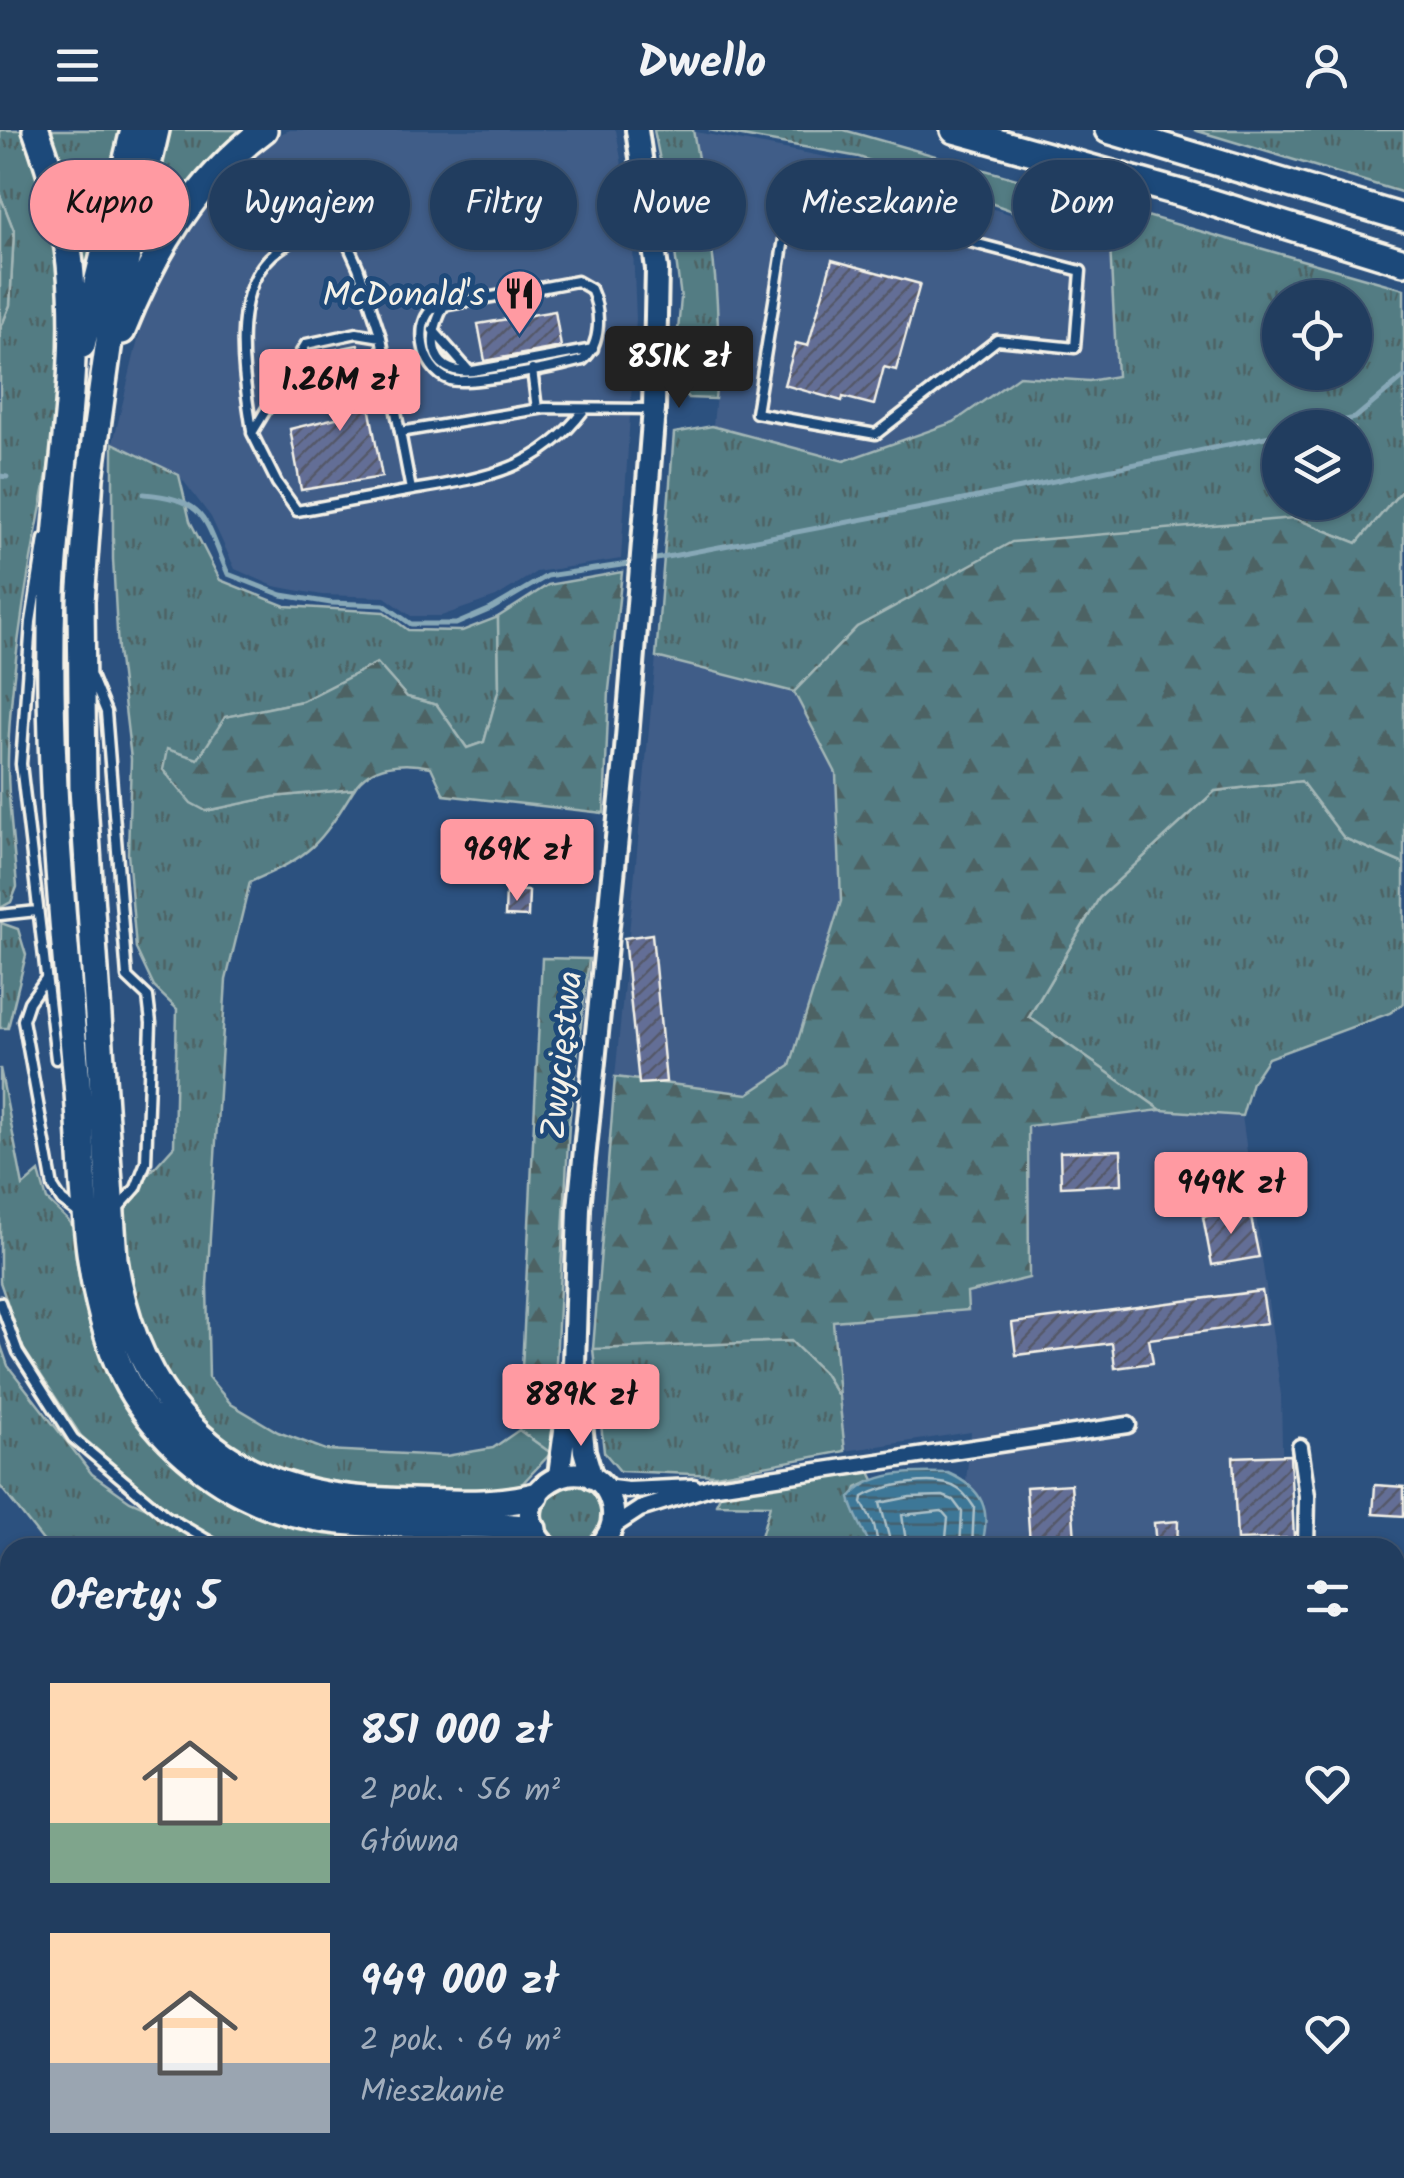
<!DOCTYPE html>
<html lang="pl">
<head>
<meta charset="utf-8">
<style>
	body { margin:0; font-family:Kalam,sans-serif; background:#294465; color:#f1f3f6; height:100vh; display:flex; flex-direction:column; font-size:38px; white-space:nowrap }
	* { box-sizing:border-box; margin:0 }
	p { font-size:32px; color:#a2aebd }
	.icon { flex:none; width:55px; height:55px; fill:none; stroke:currentColor; stroke-width:2; stroke-linecap:round; stroke-linejoin:round }
	.map { position:relative; flex:1; overflow:hidden }
	.side { position:absolute; left:0px; top:1408px; width:1405px; height:642px; display:flex; flex-direction:column; background:#213d5f; border-radius:30px 30px 0 0; box-shadow:0 2px 8px #0004,0 0 0 2px #3e5674 }
	.side>* { flex:none }
	.top-card { position:absolute; left:30px; top:30px; width:1345px; height:90px; display:flex; gap:20px }
	.tools { position:absolute; left:1262px; top:150px; display:grid; gap:20px }
	.tools a { display:grid; place-items:center; width:110px; height:110px; border-radius:50%; background:#213d5f; box-shadow:0 2px 8px #0004,0 0 0 2px #3e5674; font-size:50px }
	.price { position:absolute; translate:-50% -85px; padding:0 22px; border-radius:10px; background:#ff9aa2; color:#111; font-size:32px; line-height:65px; filter:drop-shadow(0 2px 5px #0008) }
	.price::after { content:''; position:absolute; left:50%; top:60px; width:30px; height:22px; margin-left:-15px; background:inherit; clip-path:polygon(0 0,100% 0,50% 100%) }
	.price.on { background:#222; color:#fff }
	ul { padding:0; list-style:none }
	li { display:flex; align-items:center; gap:30px; height:250px; padding:0 50px }
	li span { display:grid; place-items:center; flex:none; width:280px; height:200px; border-radius:0px; color:#555 }
	li>.icon { margin-inline-start:auto }
	span .icon { width:120px; height:120px; fill:#fffc; stroke-width:1 }
	li b { font-size:42px }
	h2 { display:flex; justify-content:space-between; align-items:center; height:120px; padding:0 50px; font-size:42px }
	.tag { padding:0 35px; border-radius:45px; background:#213d5f; box-shadow:0 2px 8px #0004,0 0 0 2px #3e5674; font-size:35px; line-height:90px }
	.tag.on { background:#ff9aa2; color:#111 }
	header { display:flex; justify-content:space-between; align-items:center; height:130px; padding:0 50px; background:#213d5f; font-size:45px; font-weight:700 }
	.map>svg:first-child { display:block }
	.built { fill:#405d88 }
	.grass { fill:url(#grass-tufts); stroke:#a3b6b6; stroke-width:2.5; fill-rule:evenodd }
	.forest { fill:url(#forest-firs); stroke:#a3b6b6; stroke-width:2.5 }
	.water { fill:url(#water-rules); stroke:#87a8b7; stroke-width:2.5 }
	.lines { fill:none; stroke-linecap:round; stroke-linejoin:round }
	.shore { stroke:#abc0c8; stroke-width:2.5 }
	.stream { stroke:#87a8b7; stroke-width:5 }
	.building { fill:url(#building-hatch); stroke:#f4f1e8; stroke-width:2.5 }
	.service-casing { stroke:#f4f1e8; stroke-width:15 }
	.minor-casing { stroke:#f4f1e8; stroke-width:21 }
	.secondary-casing { stroke:#f4f1e8; stroke-width:28 }
	.motorway-casing { stroke:#f4f1e8; stroke-width:32 }
	.service { stroke:#1f4a7a; stroke-width:8 }
	.minor { stroke:#1f4a7a; stroke-width:14 }
	.secondary { stroke:#1f4a7a; stroke-width:20 }
	.motorway { stroke:#1f4a7a; stroke-width:25 }
	.labels { text-anchor:middle; stroke-width:10; stroke-linejoin:round; paint-order:stroke }
	.poi-label { font-size:35px; fill:#f4f1e8; stroke:#1f4a7a; text-anchor:end }
	.street-label { font-size:35px; fill:#f4f1e8; stroke:#1f4a7a }
</style>
</head>
<body>
<header><svg class="icon" aria-label="menu" viewBox="0 0 24 24"><path d="M4 6h16M4 12h16M4 18h16"/></svg>Dwello<svg class="icon" aria-label="person" viewBox="0 0 24 24"><circle cx="12" cy="8" r="4"/><path d="M4 21q1-7 8-7t8 7"/></svg></header>
<div class="map">
<svg width="1404" height="2048" viewBox="0 0 1404 2048">
	<defs>
		<pattern id="grass-tufts" width="24" height="20" patternUnits="userSpaceOnUse" patternTransform="scale(2.5)"><rect width="24" height="20" fill="#527c83"/><path d="M3 7l-1-3M5 7V3M7 7l1-3M15 17l-1-3M17 17v-4M19 17l1-3" fill="none" stroke="#4e6264"/></pattern>
		<pattern id="forest-firs" width="22" height="20" patternUnits="userSpaceOnUse" patternTransform="scale(2.5)"><rect width="22" height="20" fill="#527c83"/><path d="M5 1l3.5 6h-7zM16 11l3.5 6h-7z" fill="#4e6264"/></pattern>
		<pattern id="water-rules" width="6" height="5" patternUnits="userSpaceOnUse" patternTransform="scale(2.5)"><rect width="6" height="5" fill="#3e7797"/><path d="M0 2.5h6" fill="none" stroke="#44606e"/></pattern>
		<pattern id="building-hatch" width="6" height="6" patternUnits="userSpaceOnUse" patternTransform="scale(2.5)"><rect width="6" height="6" fill="#636e96"/><path d="M-1 1l2-2M0 6l6-6M5 7l2-2" fill="none" stroke="#55596a"/></pattern>
	</defs>
	<rect width="100%" height="100%" fill="#2c517f"/>
	<filter id="ink" filterUnits="userSpaceOnUse"><feTurbulence type="fractalNoise" baseFrequency=".01" numOctaves="2"/><feDisplacementMap in="SourceGraphic" scale="20" xChannelSelector="R" yChannelSelector="G"/><feConvolveMatrix kernelMatrix="1 2 1 2 8 2 1 2 1" color-interpolation-filters="sRGB"/></filter>
	<g filter="url(#ink)">
		<path class="built" d="M290,0H616L632,94L636,189L621,429L536,442L496,467L441,486H411L385,467L322,465L274,456L235,439L211,387L179,345L113,313L140,201L151,169L176,121L206,79L242,40L273,7Z
			M691,1L857,33L932,60L1110,115L1117,246L1089,251L1019,246L954,292L844,331L712,305L719,234L715,124Z
			M656,527L794,562L836,643L841,771L790,936L748,964L615,947Z
			M1161,980L1242,986L1281,1265L1284,1417H981L985,1403V1374L966,1351L971,1302L845,1321L833,1191L967,1180V1163L1028,996Z
			M10,1829V2040H542V2048H0V1831Z"/>
		<path class="grass" d="M0,0H25C65,104 69,219 50,328C41,380 29,432 22,485C15,532 9,581 8,628C7,671 14,714 17,757L11,772L0,778V200L10,175L14,101L0,65Z
			M44,0H123L81,178Z
			M167,0H250L133,146Z
			M654,0H693C709,89 725,178 715,269L688,268L674,244L681,168L669,76Z
			M709,0H844L1404,159V358L1357,413L1294,388L857,497L794,562L656,527L674,303L712,296L844,331L954,292L1019,246L1089,251L1117,246L1110,115L859,27ZM1280,168H1355V242H1280ZM1280,298H1355V372H1280Z
			M1194,0H1404V63L1218,7Z
			M113,313L179,345L190,391L220,450L285,476L384,482L408,500L462,501L498,487L499,559L484,612L467,618L437,575L407,567L377,533L302,571L225,587L206,681L272,667L354,659C319,716 312,725 250,752L226,850L207,1155L209,1248L231,1274L278,1302L326,1320L446,1326L493,1318L519,1300L551,1323L518,1358C411,1364 276,1370 195,1287C172,1263 157,1232 144,1202C138,1189 130,1175 126,1161C118,1136 121,1103 119,1077L174,1016L177,879L154,857L136,819L128,723L131,629L118,520L113,429Z
			M1301,651L1344,708L1404,734V873L1390,883L1268,928L1252,952L1242,986L1161,980L1029,887L1099,768L1215,661Z
			M1,793L18,799L26,825L8,898H0Z
			M0,938L23,1056L39,1042L47,1070L68,1090L80,1110L89,1182L107,1237L208,1355L508,1404L526,1410L532,1417H48L0,1356V1213L8,1236L92,1344L130,1371L214,1407L175,1386L81,1306L23,1218L0,1152Z
			M792,1211L824,1243L839,1267L845,1321L716,1345L620,1341L604,1322L593,1219Z
			M868,1338L874,1350L857,1358L851,1374L865,1399L870,1417H758L770,1375L716,1374L723,1360Z
			M543 1385a30 30 0 1 1 60 0a30 30 0 1 1-60 0Z
			M590,2040H751L750,2048H590Z"/>
		<path class="forest" d="M0,65L14,101L10,175L0,200Z
			M1404,358V734L1344,708L1301,651L1215,661L1099,768L1029,887L1161,980L1028,996L1029,1148L967,1163L968,1180L833,1191L839,1267L824,1243L791,1211L593,1219L615,947L748,964L790,936L841,771L836,643L794,562L857,497L1012,412L1294,388L1357,413Z
			M622,442L609,560L604,683L444,665L431,637C403,631 370,633 354,659L273,667L206,681L191,673L163,640L167,619L198,629L225,587L302,571L377,533L407,567L437,575L467,618L484,612L499,558L498,487L548,455Z
			M542,828L589,829L569,994L551,1323L519,1300Z"/>
		<path class="water" d="M948,1343C984,1359 992,1381 981,1417H870C865,1400 853,1385 850,1368C870,1340 917,1342 948,1343Z"/>
		<g class="lines">
			<path class="shore" d="M879,1418L874,1395L862,1373L863,1367C883,1355 938,1345 958,1359C965,1363 970,1371 974,1377L972,1418
				M892,1418L880,1373L910,1367L943,1366L953,1370L962,1382L960,1418
				M907,1418L902,1385L942,1381L948,1388L945,1418"/>
			<path class="stream" d="M1310,298L1355,288L1404,247
				M0,346L7,347
				M144,364C208,369 205,391 228,444L282,465L331,473L384,475L411,494H456L491,479L547,446L635,433
				M646,431L958,371L1280,304"/>
		</g>
		<path class="building" d="M832,130L920,154L896,240L884,237L874,275L843,267L842,271L784,255L796,213L808,216Z
			M555,181L561,217L485,231L478,194Z
			M358,215L382,347L301,360L290,299L344,286L332,220Z
			M506,760L529,761L528,787L505,786Z
			M652,804L666,952L639,954L624,808Z
			M1121,1020L1122,1054L1061,1057L1060,1022Z
			M1249,1078L1259,1127L1212,1135L1203,1087Z
			M1262,1161L1267,1193L1149,1209L1153,1233L1115,1238L1112,1213L1016,1225L1012,1193Z
			M1290,1325L1294,1408L1237,1410L1233,1327Z
			M1071,1354L1075,1410L1030,1413L1026,1357Z
			M1375,1355L1404,1357V1386L1373,1384Z
			M1178,1391L1177,1418H1156L1154,1393Z"/>
		<g class="lines">
			<defs>
				<path id="service" d="M791,65L1081,141L1075,218L997,210L876,304L756,283Z
					M577,151L591,159C601,181 602,214 583,230C561,236 468,256 450,250C435,245 425,229 423,214C421,200 423,187 433,178Z
					M446,173C427,202 426,246 473,241L593,219
					M433,200L469,241
					M532,240L537,279
					M584,280C538,341 483,348 412,360C374,367 335,374 297,381L277,353L252,303L306,214L357,203L381,207L400,302L545,278L653,279
					M252,301C244,246 226,155 281,118C298,106 318,98 336,88L358,137L381,207
					M400,302L411,360
					M44,409L31,492L21,634L56,929
					M92,548L106,582L127,847L148,867L151,893L146,1032L136,1058L119,1077
					M0,785L37,781
					M46,848L29,872L23,890L53,1057L62,1071L78,1083
					M0,1172L18,1222L73,1308L166,1386L221,1418
					M0,1841L10,1839
					M414,2040L416,2048
					M449,2048V2040
					M508,2048V2040
					M549,2048V2040"/>
				<path id="minor" d="M1300,1317L1307,1366L1306,1418
					M603,1357L628,1360L694,1357
					M611,1398L640,1379L710,1357L1128,1295
					M1262,2040L1264,2048"/>
				<path id="secondary" d="M578,1266L584,1321L592,1348
					M559,1345L574,1234L579,1078L626,620L654,279L657,139L637,0
					M547,1418C489,1364 596,1306 612,1375C616,1392 610,1406 598,1418
					M567,2048V2040"/>
				<path id="motorway" d="M36,0C52,44 65,88 70,134C81,244 57,353 52,462C46,630 63,796 78,963C85,1053 83,1151 119,1236C142,1290 191,1337 243,1364C332,1410 438,1386 533,1399
					M156,0L111,196L90,348L81,471L83,658L114,1129C131,1238 186,1329 299,1359C336,1369 374,1371 413,1372C454,1373 495,1376 535,1366
					M954,0L1184,64L1404,132
					M1108,0L1404,88
					M122,201C153,123 195,51 264,0
					M82,215L134,0"/>
			</defs>
			<use href="#service" class="service-casing"/>
			<use href="#minor" class="minor-casing"/>
			<use href="#secondary" class="secondary-casing"/>
			<use href="#motorway" class="motorway-casing"/>
			<use href="#service" class="service"/>
			<use href="#minor" class="minor"/>
			<use href="#secondary" class="secondary"/>
			<use href="#motorway" class="motorway"/>
		</g>
	</g>
	<defs>
		<symbol id="restaurant-pin" viewBox="-11 -11 22 30"><path d="M0 17L-7.5 6A9.5 9.5 0 1 1 7.5 6Z" fill="#ff9aa2" stroke="#1f4a7a"/><path d="M-5-6h1v4h1v-4h1v4h1v-4h1v5L-1.5 .5V6h-2V.5L-5-1ZM5-6V6H3V1.5H1.5Q1.5-4 5-6Z" fill="#111"/></symbol>
	</defs>
	<g fill-rule="evenodd">
		<use href="#restaurant-pin" x="492" y="136" width="55" height="75"/>
	</g>
	<g class="labels">
		<g class="poi-label">
			<text x="485" y="176">McDonald's</text>
		</g>
		<g class="street-label">
			<text transform="translate(561 925) rotate(-84)" y="12">Zwycięstwa</text>
		</g>
	</g>
</svg>
<div class="tools">
<a><svg class="icon" aria-label="locate" viewBox="0 0 24 24"><circle cx="12" cy="12" r="6"/><path d="M12 2v4M12 18v4M2 12h4M18 12h4"/></svg></a>
<a><svg class="icon" aria-label="layers" viewBox="0 0 24 24"><path d="M12 4l9 5-9 5-9-5zM3 14l9 5 9-5"/></svg></a>
</div>
<b class="price on" style="left:679px;top:281px">851K zł</b>
<b class="price" style="left:340px;top:304px">1.26M zł</b>
<b class="price" style="left:517px;top:774px">969K zł</b>
<b class="price" style="left:1231px;top:1107px">949K zł</b>
<b class="price" style="left:581px;top:1319px">889K zł</b>
<div class="top-card">
<a class="tag on">Kupno</a>
<a class="tag">Wynajem</a>
<a class="tag">Filtry</a>
<a class="tag">Nowe</a>
<a class="tag">Mieszkanie</a>
<a class="tag">Dom</a>
</div>
<section class="side">
<h2>Oferty: 5<svg class="icon" aria-label="filters" viewBox="0 0 24 24"><path d="M4 7h16M4 17h16"/><circle cx="9" cy="7" r="2"/><circle cx="15" cy="17" r="2"/></svg></h2>
<ul>
<li><span style="background:linear-gradient(#ffd9b3 70%,#7fa58c 0)"><svg class="icon" aria-label="home" viewBox="0 0 24 24"><path d="M3 11l9-7 9 7M6 9v11h12V9"/></svg></span><div><b>851 000 zł</b><p>2 pok. · 56 m²</p><p>Główna</p></div><svg class="icon" aria-label="heart" viewBox="0 0 24 24"><path d="M12 20l-8-8c-3-5 5-10 8-4 3-6 11-1 8 4z"/></svg></li>
<li><span style="background:linear-gradient(#ffd9b3 65%,#9aa5b1 0)"><svg class="icon" aria-label="home" viewBox="0 0 24 24"><path d="M3 11l9-7 9 7M6 9v11h12V9"/></svg></span><div><b>949 000 zł</b><p>2 pok. · 64 m²</p><p>Mieszkanie</p></div><svg class="icon" aria-label="heart" viewBox="0 0 24 24"><path d="M12 20l-8-8c-3-5 5-10 8-4 3-6 11-1 8 4z"/></svg></li>
</ul>
</section>
</div>
</body>
</html>
